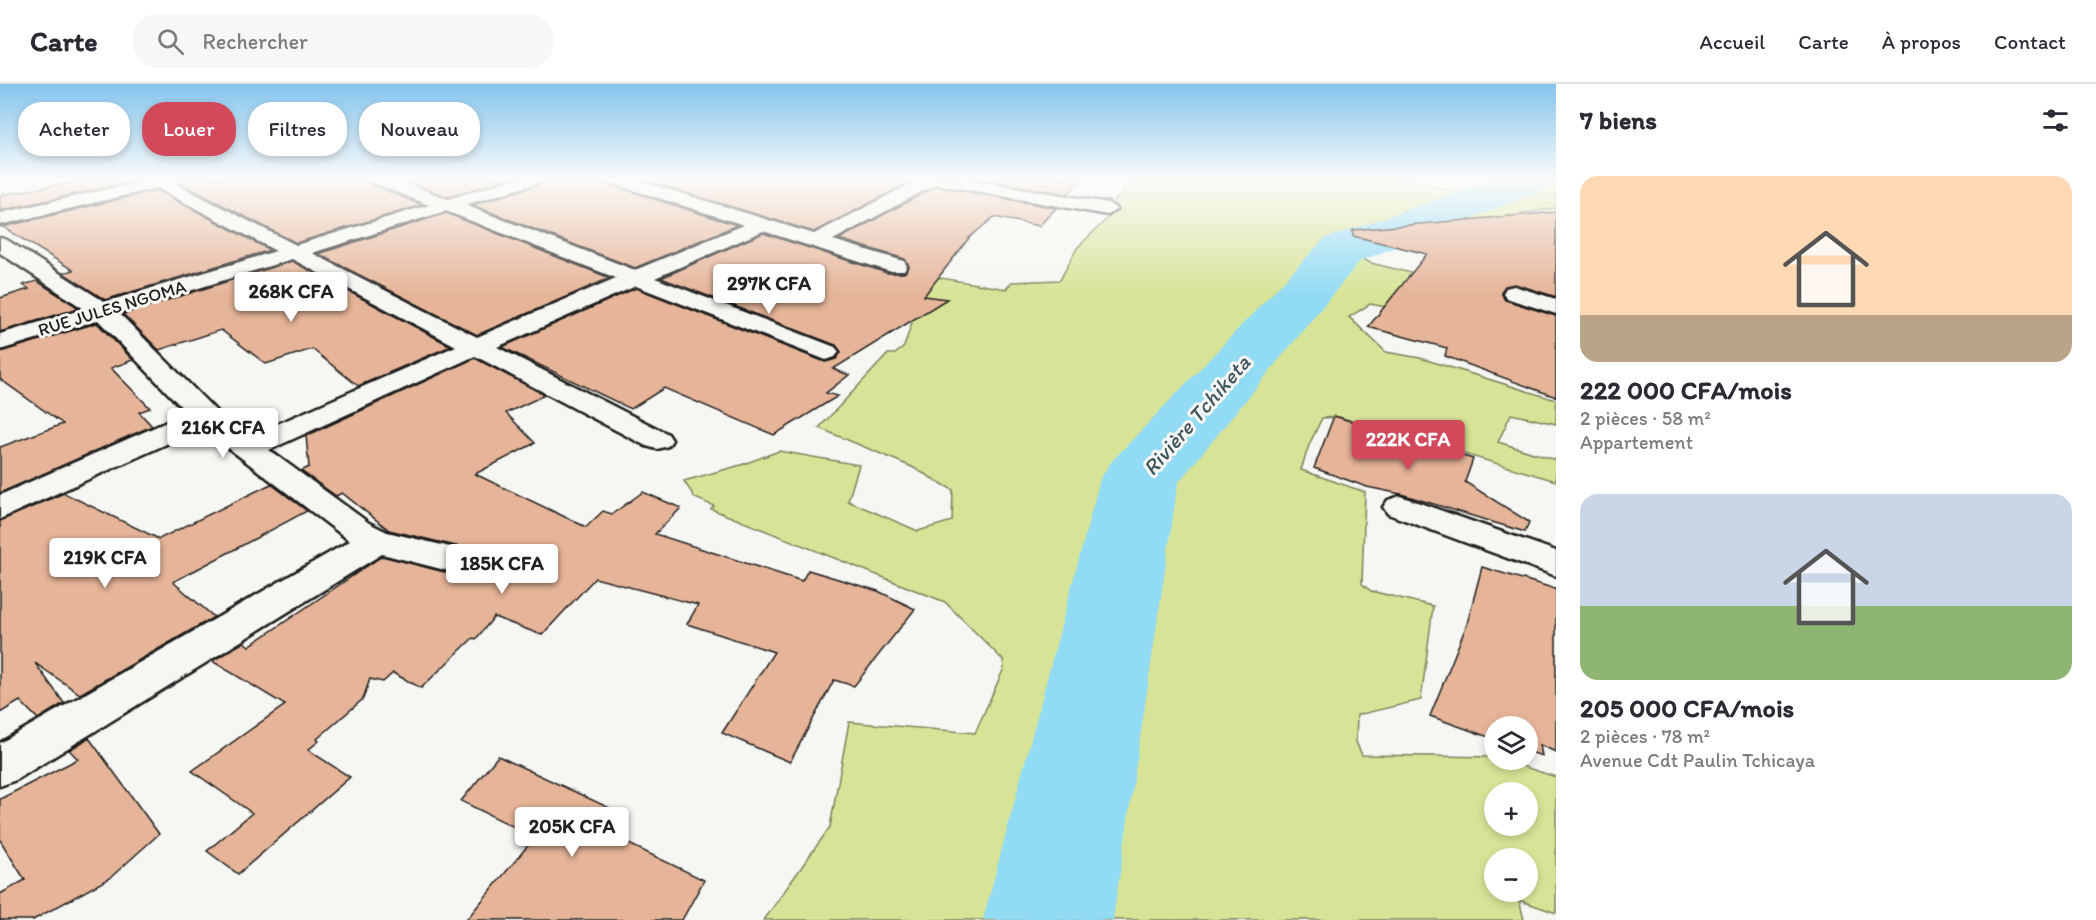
<!DOCTYPE html>
<html lang="fr">
<head>
<meta charset="utf-8">
<style>
	body { margin:0; font-family:Itim,sans-serif; background:#f7f7f7; color:#2b2b33; height:100vh; display:flex; flex-direction:column; font-size:22px; white-space:nowrap }
	* { box-sizing:border-box; margin:0 }
	p { font-size:20px; color:#7c7c81 }
	.icon { flex:none; width:33px; height:33px; fill:none; stroke:currentColor; stroke-width:2; stroke-linecap:round; stroke-linejoin:round }
	.map { position:relative; flex:1; overflow:hidden }
	.panel { display:flex; flex-direction:column; background:#fff; width:540px }
	.panel>* { flex:none }
	.banner { position:absolute; left:18px; top:18px; width:570px; height:54px; display:flex; gap:12px }
	.controls { position:absolute; left:1484px; top:632px; display:grid; gap:12px }
	.controls a { display:grid; place-items:center; width:54px; height:54px; border-radius:50%; background:#fff; box-shadow:0 3px 9px #0003; font-size:30px }
	.price { position:absolute; translate:-50% -51px; padding:0 14px; border-radius:6px; background:#fff; color:#222; font-size:20px; line-height:39px; filter:drop-shadow(0 2px 3px #0008) }
	.price::after { content:''; position:absolute; left:50%; top:36px; width:18px; height:14px; margin-left:-9px; background:inherit; clip-path:polygon(0 0,100% 0,50% 100%) }
	.price.selected { background:#d1495b; color:#fff }
	ul { padding:0; list-style:none }
	li { display:grid; align-content:center; gap:12px; height:318px; padding:0 24px }
	li span { display:grid; place-items:center; height:186px; border-radius:18px; color:#555 }
	li>.icon { margin-inline-start:auto }
	span .icon { width:108px; height:108px; fill:#fffc; stroke-width:1 }
	li b { font-size:26px }
	h2 { display:flex; justify-content:space-between; align-items:center; height:72px; padding:0 24px; font-size:26px }
	.tag { padding:0 21px; border-radius:24px; background:#fff; box-shadow:0 3px 9px #0003; font-size:21px; line-height:54px }
	.tag.selected { background:#d1495b; color:#fff }
	header { display:flex; align-items:center; gap:36px; box-sizing:border-box; height:84px; padding:0 30px; background:#fff; border-bottom:2px solid #e1e1e2 }
	header strong { font-size:28px }
	nav { display:flex; gap:33px; margin-inline-start:auto; font-size:21px }
	.search { width:420px; height:54px; background:#f7f7f7; display:flex; align-items:center; gap:15px; box-sizing:border-box; padding:0 21px; border-radius:24px; color:#7c7c81; font-size:22px }
	main { display:flex; flex:1; min-height:0 }
	.map>svg:first-child { display:block }
	.green { fill:#d7e497; stroke:#7a805a; stroke-width:1.5; fill-rule:evenodd }
	.lines { fill:none; stroke-linecap:round; stroke-linejoin:round }
	.river { fill:#92dbf4; fill-rule:evenodd }
	.building { fill:#e6b498; stroke:#1c1c1c; stroke-width:1.5 }
	.minor-casing { stroke:#1c1c1c; stroke-width:5 }
	.minor { fill:#f6f6f2; fill-rule:evenodd }
	.labels { text-anchor:middle; stroke-width:6; stroke-linejoin:round; paint-order:stroke }
	.far-street-label { font-size:18px; fill:#1c1c1c; stroke:#f6f6f2 }
	.water-label { font-size:22px; font-style:italic; fill:#3f555d; stroke:#f6f6f2 }
</style>
</head>
<body>
<header>
<strong>Carte</strong>
<div class="search"><svg class="icon" aria-label="search" viewBox="0 0 24 24"><circle cx="10" cy="10" r="6"/><path d="M15 15l6 6"/></svg>Rechercher</div>
<nav><a>Accueil</a><a>Carte</a><a>À propos</a><a>Contact</a></nav>
</header>
<main>
<div class="map">
<svg width="1556" height="836" viewBox="0 0 1556 836">
	<rect width="100%" height="100%" fill="#f6f6f2"/>
	<filter id="ink" filterUnits="userSpaceOnUse"><feTurbulence type="fractalNoise" baseFrequency=".0167" numOctaves="2"/><feDisplacementMap in="SourceGraphic" scale="12" xChannelSelector="R" yChannelSelector="G"/><feConvolveMatrix kernelMatrix="1 2 1 2 8 2 1 2 1" color-interpolation-filters="sRGB"/></filter>
	<g filter="url(#ink)">
		<path class="green" d="M1134,94H1405L1468,111L1501,96L1493,94H1556V124L1519,130L1556,143V175L1406,126L1334,162L1371,179L1431,194L1434,232L1370,220L1349,233L1386,268L1420,274L1556,316V340L1511,330L1498,358L1556,376V397L1339,333L1322,334L1309,361L1301,386L1365,408L1362,500L1371,507L1433,522L1421,616L1357,631L1356,658L1362,671L1494,673L1556,693V829L1519,816L1524,836H764L830,743L849,638L975,649L1004,584L1003,576L945,518L711,425L714,422L695,414L684,397L741,381L779,367L859,381L848,417L918,447L952,437L953,406L912,383L819,344L888,270H895L904,263L915,229L889,195L888,189L905,188L1006,205L1012,198L1060,196L1077,164L1111,131L1115,117ZM1494,708H1527V741H1494ZM1494,774H1527V807H1494Z"/>
		<g class="lines">
			<path class="river" d="M1497,94H1556L1551,103L1360,177L1178,399L1113,836H983L1100,395L1111,378L1324,155Z"/>
		</g>
		<path class="building" d="M98,94L140,96L0,127V111Z
			M184,94H367L370,100L422,121L296,159L182,100Z
			M397,94H511L448,113Z
			M545,94H604L607,100L737,141L635,184L472,121L542,100Z
			M637,94H918L814,148Z
			M972,94H1083L1068,110Z
			M936,102L1056,124L1039,142L994,133L969,154L924,212L947,215L833,285L849,291L826,309L838,312L774,351L664,304L631,325L502,263L636,204L825,278L836,275L841,268L836,261L661,194L763,149L887,189H904L909,183L905,175L839,155Z
			M157,106L270,166L105,216L63,189L73,186L3,143Z
			M1556,128V213L1515,200L1505,202L1501,208L1505,216L1556,232V313L1445,272L1447,264L1368,243L1427,170L1353,152V146Z
			M446,129L610,194L477,251L318,170Z
			M292,177L451,262L358,302L312,265L266,280L221,246L159,266L123,230Z
			M37,197L79,224L0,248V214L29,205L23,201Z
			M97,239L133,276L111,284L150,324L139,328L152,342L0,409V363L63,340L0,295V268Z
			M475,274L545,311L506,329L535,359L475,390L586,443L603,427L612,430L643,408L681,424L655,450L802,497L808,486L878,507L915,525L854,602L834,596L790,678L722,649L774,568L687,540L698,521L595,494L542,551L494,533L476,555L473,554L421,604L393,589L383,598L370,595L363,615L317,655L319,657L308,666L350,693L238,790L207,767L252,729L192,687L285,621L212,577L244,558L249,562L382,472L499,502L514,498L520,488L514,476L389,446L342,409L336,412L301,387L309,383L306,352Z
			M1334,332L1473,375L1465,398L1529,438L1525,448L1401,410L1367,403L1314,384Z
			M271,400L307,427L173,498L214,533L80,610L35,579L64,619L38,635L20,617L0,629V437L64,409L159,455Z
			M1482,483L1556,505V668L1540,661L1542,672L1527,667V642H1494V655L1430,632L1467,540Z
			M89,654L159,750L110,794L33,836H0V810L25,796L0,756V715L78,675L69,666Z
			M498,672L616,727L602,747L704,796L682,836H466L535,753L461,717Z"/>
		<g class="lines">
			<defs>
				<path id="minor" d="M142,94H182L180,99L176,100L296,161L429,121L371,98L369,94H392L448,115L518,94H543L541,98L465,121L635,186L744,141L608,98L606,94H631L814,150L922,94H961L1108,119L1117,125L1108,131L936,100L833,156L904,177L907,182L904,187H888L763,147L655,194L835,263L839,268L835,273L826,276L636,202L497,263L668,350L672,356L668,362L657,365L646,362L475,272L269,366L369,439L387,448L513,478L518,487L513,496L500,500L382,470L16,696L0,702V659L350,457L202,344L0,435V411L187,329L98,236L0,266V250L84,225L0,169V154L7,156L105,218L276,167L157,104L0,141V129L144,97ZM446,127L616,194L477,253L312,169ZM292,175L456,262L250,352L215,326L119,229Z
					M1514,202L1556,215V230L1506,214L1503,209L1506,204Z
					M1400,412L1556,467V492L1388,430L1383,423L1388,416Z"/>
			</defs>
			<use href="#minor" class="minor-casing"/>
			<use href="#minor" class="minor"/>
		</g>
	</g>
	<linearGradient id="sky" x2="0" y2="1"><stop stop-color="#85c4ed"/><stop offset="0.45" stop-color="#fbfbf9"/><stop offset="1" stop-color="#fbfbf9" stop-opacity="0"/></linearGradient>
	<rect width="1556" height="211" fill="url(#sky)"/>
	<g class="labels">
		<g class="far-street-label">
			<text transform="translate(112 224) rotate(-17)" y="6">RUE JULES NGOMA</text>
		</g>
		<g class="water-label">
			<text transform="translate(1196 331) rotate(-49)" y="8">Rivière Tchiketa</text>
		</g>
	</g>
</svg>
<div class="controls">
<a><svg class="icon" aria-label="layers" viewBox="0 0 24 24"><path d="M12 4l9 5-9 5-9-5zM3 14l9 5 9-5"/></svg></a>
<a>+</a>
<a>−</a>
</div>
<b class="price" style="left:769px;top:231px">297K CFA</b>
<b class="price" style="left:291px;top:239px">268K CFA</b>
<b class="price" style="left:223px;top:375px">216K CFA</b>
<b class="price selected" style="left:1408px;top:387px">222K CFA</b>
<b class="price" style="left:105px;top:505px">219K CFA</b>
<b class="price" style="left:502px;top:511px">185K CFA</b>
<b class="price" style="left:572px;top:774px">205K CFA</b>
<div class="banner">
<a class="tag">Acheter</a>
<a class="tag selected">Louer</a>
<a class="tag">Filtres</a>
<a class="tag">Nouveau</a>
</div>
</div>
<section class="panel">
<h2>7 biens<svg class="icon" aria-label="filters" viewBox="0 0 24 24"><path d="M4 7h16M4 17h16"/><circle cx="9" cy="7" r="2"/><circle cx="15" cy="17" r="2"/></svg></h2>
<ul>
<li><span style="background:linear-gradient(#ffd9b3 75%,#b9a48a 0)"><svg class="icon" aria-label="home" viewBox="0 0 24 24"><path d="M3 11l9-7 9 7M6 9v11h12V9"/></svg></span><div><b>222 000 CFA/mois</b><p>2 pièces · 58 m²</p><p>Appartement</p></div></li>
<li><span style="background:linear-gradient(#c9d6e8 60%,#8fb573 0)"><svg class="icon" aria-label="home" viewBox="0 0 24 24"><path d="M3 11l9-7 9 7M6 9v11h12V9"/></svg></span><div><b>205 000 CFA/mois</b><p>2 pièces · 78 m²</p><p>Avenue Cdt Paulin Tchicaya</p></div></li>
</ul>
</section>
</main>
</body>
</html>
